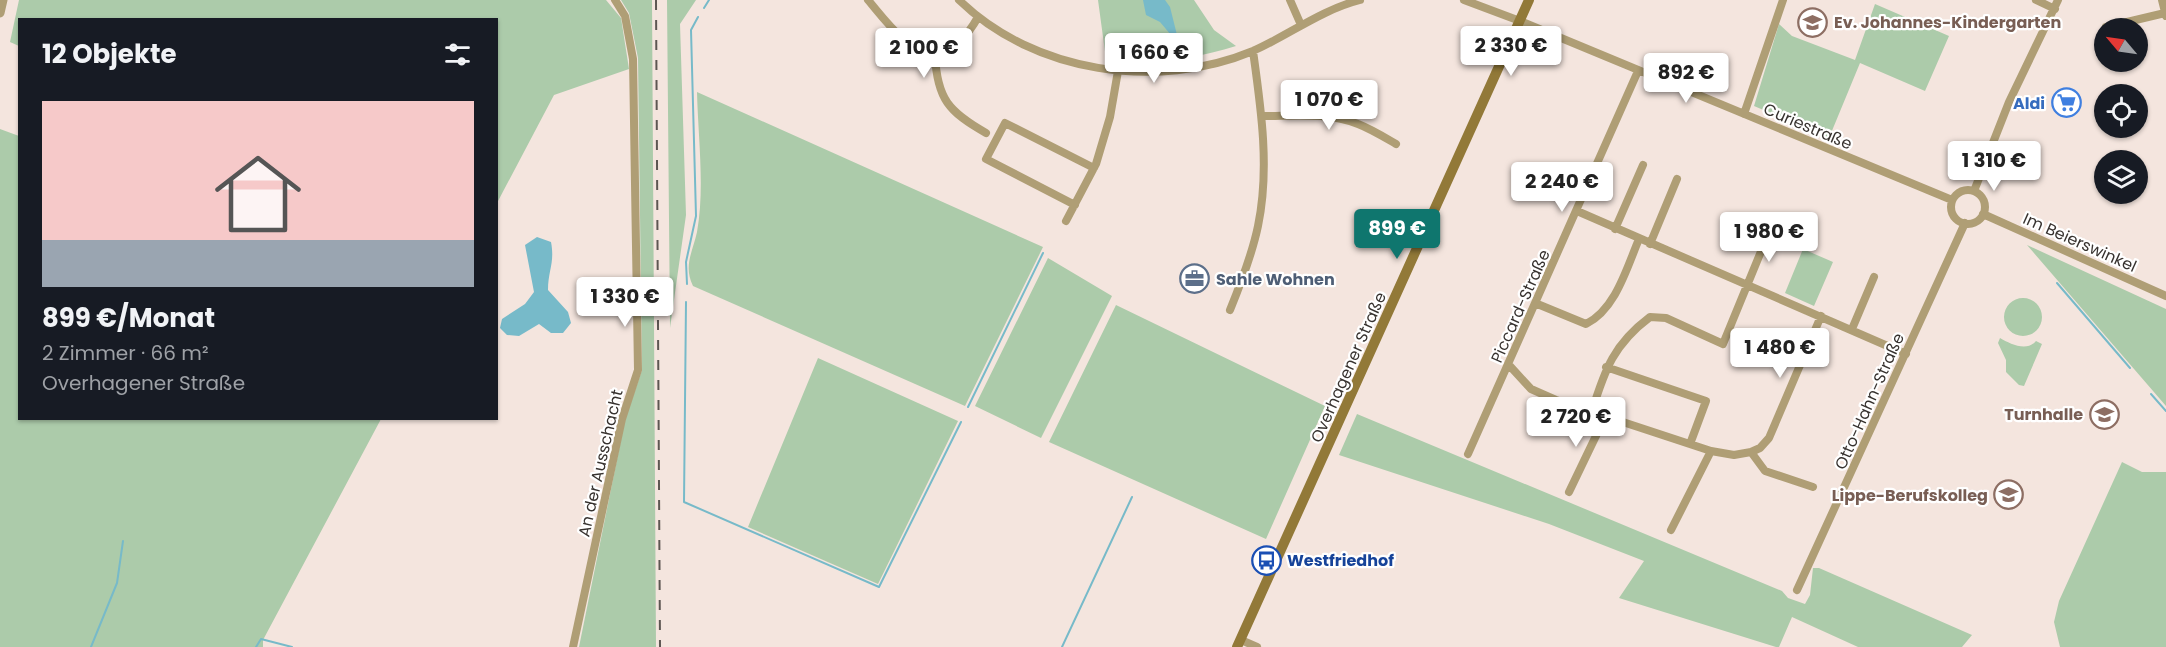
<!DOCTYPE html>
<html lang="de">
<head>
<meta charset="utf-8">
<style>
	body { margin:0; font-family:Poppins,sans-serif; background:#242831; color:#f1f3f6; height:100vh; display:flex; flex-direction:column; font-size:22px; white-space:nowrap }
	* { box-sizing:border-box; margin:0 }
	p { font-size:20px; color:#9ea1a6 }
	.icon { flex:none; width:33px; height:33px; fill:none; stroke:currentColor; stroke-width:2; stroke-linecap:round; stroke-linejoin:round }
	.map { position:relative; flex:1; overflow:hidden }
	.panel { position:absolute; left:18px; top:18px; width:480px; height:402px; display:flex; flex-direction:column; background:#171b24; border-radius:0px; box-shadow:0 2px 4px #0004 }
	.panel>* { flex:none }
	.needle { width:39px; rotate:299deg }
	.buttons { position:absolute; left:2094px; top:18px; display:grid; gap:12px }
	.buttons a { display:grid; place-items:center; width:54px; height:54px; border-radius:50%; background:#171b24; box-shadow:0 2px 4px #0004; font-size:30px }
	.price { position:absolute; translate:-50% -51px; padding:0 14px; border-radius:6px; background:#fff; color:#222; font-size:20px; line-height:39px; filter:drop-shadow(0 2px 3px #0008) }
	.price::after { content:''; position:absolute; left:50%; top:36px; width:18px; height:14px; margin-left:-9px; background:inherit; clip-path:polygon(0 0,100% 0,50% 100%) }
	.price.active { background:#0f766e; color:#fff }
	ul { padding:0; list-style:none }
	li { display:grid; align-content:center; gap:12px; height:318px; padding:0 24px }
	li+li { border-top:2px solid #363941 }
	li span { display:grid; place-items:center; height:186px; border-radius:0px; color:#555 }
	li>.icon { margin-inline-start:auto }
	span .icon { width:108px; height:108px; fill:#fffc; stroke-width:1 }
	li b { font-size:26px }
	h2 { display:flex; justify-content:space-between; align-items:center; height:72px; padding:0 24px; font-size:26px }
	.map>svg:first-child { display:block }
	.green { fill:#accbaa }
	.water { fill:#77bac9 }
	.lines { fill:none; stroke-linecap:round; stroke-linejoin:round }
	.stream { stroke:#77bac9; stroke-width:2 }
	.minor { stroke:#af9e75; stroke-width:8 }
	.tertiary { stroke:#af9e75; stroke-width:9 }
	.secondary { stroke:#927938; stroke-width:10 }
	.rail { stroke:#5d5652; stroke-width:2; stroke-dasharray:10 10; stroke-linecap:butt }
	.labels { text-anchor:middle; stroke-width:4.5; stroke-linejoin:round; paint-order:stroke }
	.education-label { font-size:16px; font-weight:bold; fill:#785e54; stroke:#fff; text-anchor:end }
	.shop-label { font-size:16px; font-weight:bold; fill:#366cbe; stroke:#fff; text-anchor:end }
	.street-label { font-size:16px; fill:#37322f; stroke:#fff }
	.service-label { font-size:16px; font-weight:bold; fill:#4e5e75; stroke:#fff; text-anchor:start }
	.transit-label { font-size:16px; font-weight:bold; fill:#164399; stroke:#fff; text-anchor:start }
</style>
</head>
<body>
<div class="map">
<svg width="2166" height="647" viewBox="0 0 2166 647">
	<rect width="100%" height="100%" fill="#f4e5de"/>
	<path class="green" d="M19,0H606L621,18L629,69L554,95L497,203L496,20H20L19,46L10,42Z
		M621,0H652L656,647H579L625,420L642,370L638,58L629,13Z
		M667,0H696L680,24L686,215L670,328Z
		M1098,0H1194L1214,30L1236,46C1193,60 1151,63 1106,59Z
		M1875,4L1949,36L1925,91L1860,63L1829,138L1754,106L1779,24L1792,36L1855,60Z
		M697,92L1043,247L965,406L693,286C683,266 693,251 697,232C705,188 698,137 697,92Z
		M0,129L19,136L20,418L381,419L263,640V647H0Z
		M2027,245L2166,309V406Z
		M1803,249L1833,262L1814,306L1785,293Z
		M1048,258L1112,296L1041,438L975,406Z
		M2004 317a19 19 0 1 1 38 0a19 19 0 1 1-38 0Z
		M1116,305L1325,406L1266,539L1049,442Z
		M2000,338C2010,344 2027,352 2036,341L2042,344L2024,386L2019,385L2006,372V360L1998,343Z
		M818,358L958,421L878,584L748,527Z
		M1357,414L1782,591L1788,598L1805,604L1810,595L1813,568H1819L1972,635L1962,647H1858L1792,617L1779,647H1776L1619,598L1644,561L1549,524L1339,455Z
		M2122,462L2142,472H2166V647H2060L2054,622L2059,601Z"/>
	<path class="water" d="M1143,0H1165L1170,7L1177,35H1171L1160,22L1146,15Z
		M537,237L551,242C555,263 548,270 548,290L568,312L571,323L563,333H551L539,324L519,336L507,335L500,328L502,319L525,304L534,292L525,245Z"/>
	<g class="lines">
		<path class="stream" d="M704,8L709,0
			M2057,283L2130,368
			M687,284L686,262L696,216L691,30L698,17
			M686,302L684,502L879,587L961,422
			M2151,394L2166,411
			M968,407L1043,253
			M91,647L117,583L123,541
			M256,647L261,639L292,647
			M1062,647L1132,497"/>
		<path class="minor" d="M868,0C890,26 902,45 935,55
			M959,0C1034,73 1157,91 1253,51C1289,35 1321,10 1360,0
			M1290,0L1301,25
			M1464,0L1520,21L1952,200
			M2036,0L2055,9
			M2162,0L2166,16
			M978,17C967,37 956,47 935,55C937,99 949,112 986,133
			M2106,27L2165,13
			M1744,114L1783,0
			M1263,116C1293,116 1329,112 1358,124C1371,129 1384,137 1396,144
			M1951 207a17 17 0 1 1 34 0a17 17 0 1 1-34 0Z
			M1974,191L2009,102L2058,0
			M1075,205L986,159L1005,123L1094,168
			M1577,211L1906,354
			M1983,214L2166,296
			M1066,221L1096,164L1110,117L1118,71
			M1615,229L1643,165
			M1650,244L1677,179
			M1535,303L1586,324C1616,309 1627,267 1639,239
			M1230,310C1241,283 1252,255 1258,226C1270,169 1261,108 1253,51
			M1852,329L1874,277
			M1509,365L1531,389L1556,400L1711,451L1734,455L1751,452L1765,471L1813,487
			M1606,367L1706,401L1690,444
			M1592,411C1605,369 1614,344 1650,317L1666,318L1723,344L1769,232
			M1751,452L1760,448L1769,438L1821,316
			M1468,454L1638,71
			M1569,492L1606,415
			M1671,530L1711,451
			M1797,590L1965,223
			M1241,640L1257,647
			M573,647L622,419L638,370L633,59L625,16L615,0"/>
		<path class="tertiary" d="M0,13L3,0"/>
		<path class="secondary" d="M1237,647L1529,0"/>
		<path class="rail" d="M656,0L660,647"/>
	</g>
	<defs>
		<symbol id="school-ring" viewBox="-11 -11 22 22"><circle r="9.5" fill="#fff" stroke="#8d6e63" stroke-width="1.5"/><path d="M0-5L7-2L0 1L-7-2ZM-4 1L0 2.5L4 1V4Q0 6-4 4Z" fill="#8d6e63"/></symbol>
		<symbol id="supermarket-ring" viewBox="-11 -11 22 22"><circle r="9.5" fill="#fff" stroke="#3f7fe0" stroke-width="1.5"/><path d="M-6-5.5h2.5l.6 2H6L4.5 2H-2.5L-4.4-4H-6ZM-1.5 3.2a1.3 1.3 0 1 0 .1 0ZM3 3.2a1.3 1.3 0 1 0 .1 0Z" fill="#3f7fe0"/></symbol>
		<symbol id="office-ring" viewBox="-11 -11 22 22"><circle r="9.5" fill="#fff" stroke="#5c6f8a" stroke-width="1.5"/><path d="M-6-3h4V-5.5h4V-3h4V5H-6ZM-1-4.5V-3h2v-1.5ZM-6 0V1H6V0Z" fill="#5c6f8a"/></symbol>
		<symbol id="bus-ring" viewBox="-11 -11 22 22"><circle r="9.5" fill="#fff" stroke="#1a4fb4" stroke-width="1.5"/><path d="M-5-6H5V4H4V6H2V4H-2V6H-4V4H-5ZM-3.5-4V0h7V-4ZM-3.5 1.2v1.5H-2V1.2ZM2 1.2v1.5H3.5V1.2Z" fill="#1a4fb4"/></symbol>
	</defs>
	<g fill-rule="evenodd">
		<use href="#school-ring" x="1796" y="6" width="33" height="33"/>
		<use href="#supermarket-ring" x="2050" y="86" width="33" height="33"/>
		<use href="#office-ring" x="1178" y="262" width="33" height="33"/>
		<use href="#school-ring" x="2088" y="398" width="33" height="33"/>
		<use href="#school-ring" x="1992" y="478" width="33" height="33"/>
		<use href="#bus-ring" x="1250" y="544" width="33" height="33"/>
	</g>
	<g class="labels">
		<g class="education-label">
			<text x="1834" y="28" text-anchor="start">Ev. Johannes-Kindergarten</text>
			<text x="2083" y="420">Turnhalle</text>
			<text x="1988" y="501">Lippe-Berufskolleg</text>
		</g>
		<g class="shop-label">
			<text x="2045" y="109">Aldi</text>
		</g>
		<g class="street-label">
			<text transform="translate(1808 126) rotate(23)" y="6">Curiestraße</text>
			<text transform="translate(2080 242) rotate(24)" y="6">Im Beierswinkel</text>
			<text transform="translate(1520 306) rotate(-66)" y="6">Piccard-Straße</text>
			<text transform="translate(1348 367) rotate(-66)" y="6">Overhagener Straße</text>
			<text transform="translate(1869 401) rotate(-66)" y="6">Otto-Hahn-Straße</text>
			<text transform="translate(600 463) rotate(-77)" y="6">An der Ausschacht</text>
		</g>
		<g class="service-label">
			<text x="1216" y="285">Sahle Wohnen</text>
		</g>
		<g class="transit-label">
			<text x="1287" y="566">Westfriedhof</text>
		</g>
	</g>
</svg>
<div class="buttons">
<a><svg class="needle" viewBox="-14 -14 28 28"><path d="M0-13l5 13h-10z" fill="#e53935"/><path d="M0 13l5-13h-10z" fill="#9ea1a6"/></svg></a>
<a><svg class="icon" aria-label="locate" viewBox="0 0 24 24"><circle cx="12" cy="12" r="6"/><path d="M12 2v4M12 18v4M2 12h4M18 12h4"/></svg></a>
<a><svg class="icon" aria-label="layers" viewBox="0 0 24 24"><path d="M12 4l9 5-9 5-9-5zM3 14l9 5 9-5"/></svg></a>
</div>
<b class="price" style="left:1511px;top:77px">2 330 €</b>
<b class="price" style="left:924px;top:79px">2 100 €</b>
<b class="price" style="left:1154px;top:84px">1 660 €</b>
<b class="price" style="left:1686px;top:104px">892 €</b>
<b class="price" style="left:1329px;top:131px">1 070 €</b>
<b class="price" style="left:1994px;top:192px">1 310 €</b>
<b class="price" style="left:1562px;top:213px">2 240 €</b>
<b class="price active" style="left:1397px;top:260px">899 €</b>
<b class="price" style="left:1769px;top:263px">1 980 €</b>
<b class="price" style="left:625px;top:328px">1 330 €</b>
<b class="price" style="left:1780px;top:379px">1 480 €</b>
<b class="price" style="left:1576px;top:448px">2 720 €</b>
<section class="panel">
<h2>12 Objekte<svg class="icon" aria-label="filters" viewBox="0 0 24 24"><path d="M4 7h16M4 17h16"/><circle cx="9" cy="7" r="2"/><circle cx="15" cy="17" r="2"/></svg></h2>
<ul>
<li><span style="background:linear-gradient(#f6c9c9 75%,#9aa5b1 0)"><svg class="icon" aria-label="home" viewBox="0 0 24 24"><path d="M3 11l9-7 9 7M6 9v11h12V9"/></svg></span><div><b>899 €/Monat</b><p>2 Zimmer · 66 m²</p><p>Overhagener Straße</p></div></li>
</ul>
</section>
</div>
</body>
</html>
